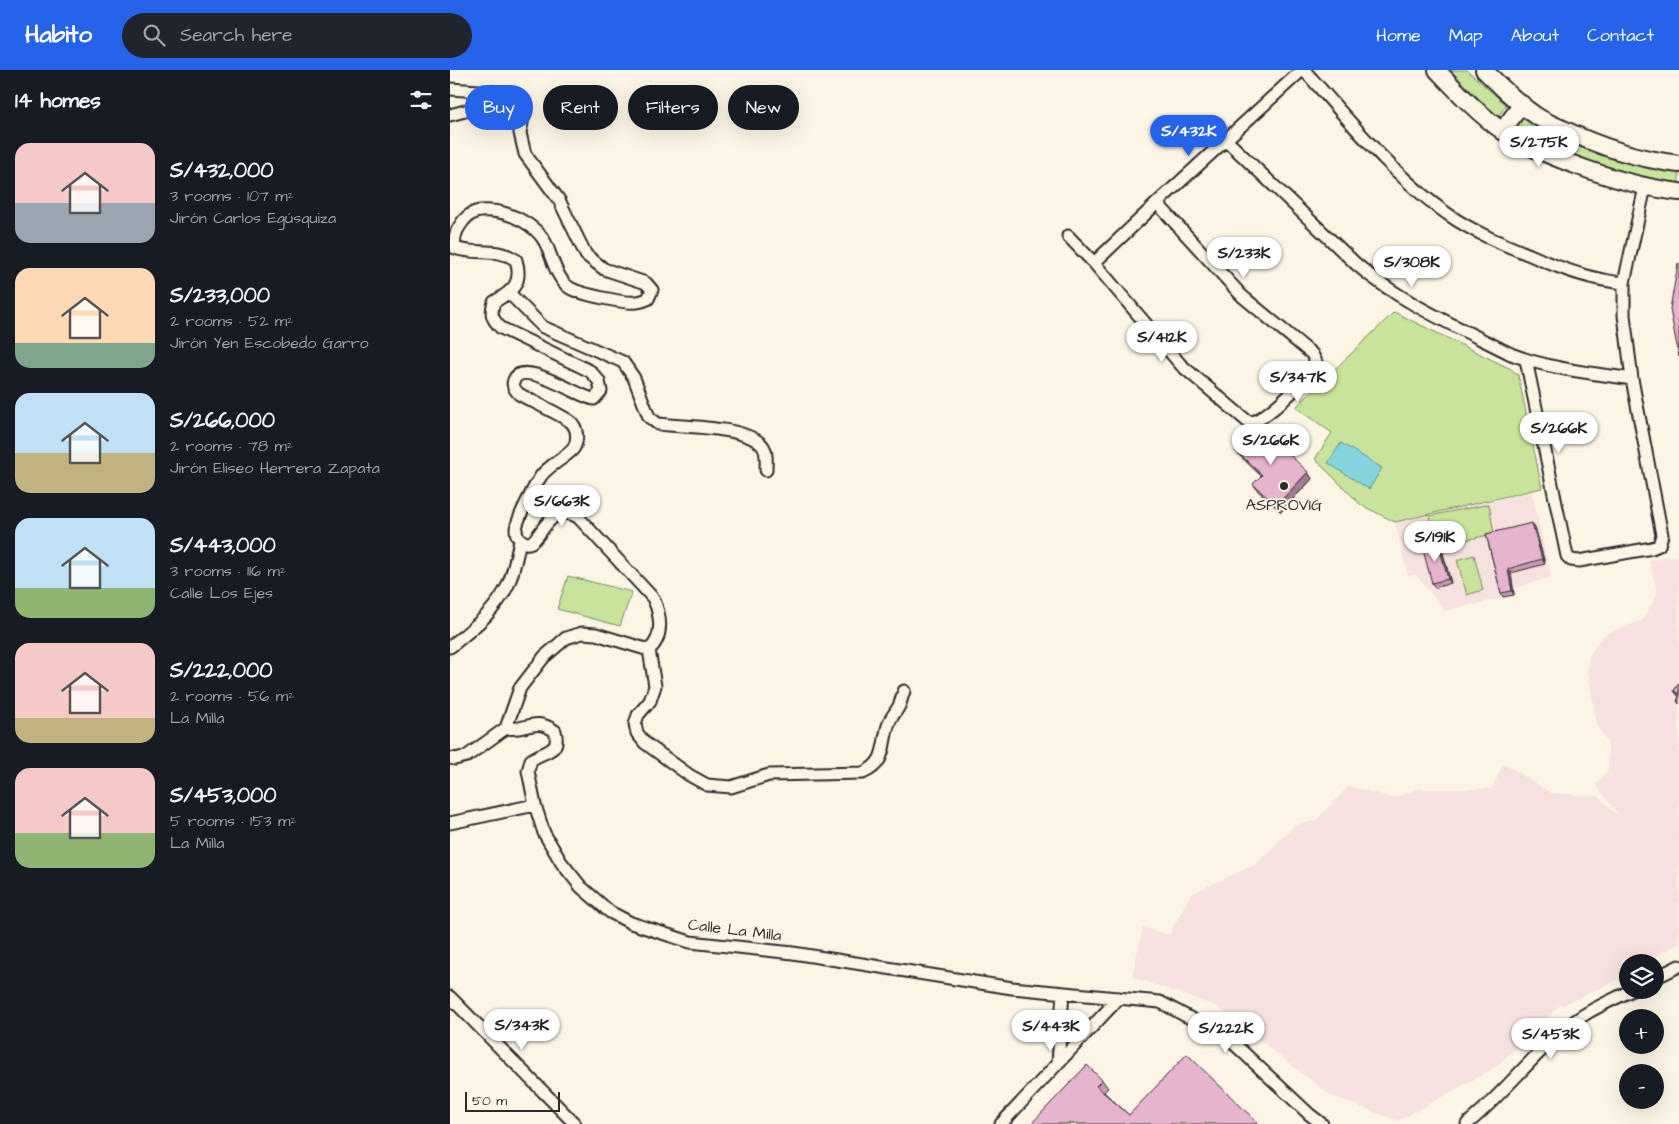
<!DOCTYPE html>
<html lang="en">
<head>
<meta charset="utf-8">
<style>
	body { margin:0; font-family:"Architects Daughter",sans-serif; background:#20242c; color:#f1f3f6; height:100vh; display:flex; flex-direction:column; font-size:19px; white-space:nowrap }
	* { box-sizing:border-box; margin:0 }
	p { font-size:16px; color:#9ea1a6 }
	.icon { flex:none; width:28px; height:28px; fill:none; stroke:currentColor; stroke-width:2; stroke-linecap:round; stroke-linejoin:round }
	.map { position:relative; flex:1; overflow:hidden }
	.sheet { display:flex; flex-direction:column; background:#171b24; width:450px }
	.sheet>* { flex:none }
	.hud { position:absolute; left:15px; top:15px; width:475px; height:45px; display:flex; gap:10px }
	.controls { position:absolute; left:1169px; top:884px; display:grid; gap:10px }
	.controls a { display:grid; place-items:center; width:45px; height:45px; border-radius:50%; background:#171b24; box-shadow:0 5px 20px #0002; font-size:25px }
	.scale { position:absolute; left:15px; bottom:12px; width:95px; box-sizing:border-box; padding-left:5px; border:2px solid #2b2b2b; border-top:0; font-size:14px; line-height:18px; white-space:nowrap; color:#2b2b2b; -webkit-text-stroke:4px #fcf5e5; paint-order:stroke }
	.price { position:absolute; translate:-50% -42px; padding:0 11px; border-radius:18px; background:#fff; color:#222; font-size:16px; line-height:32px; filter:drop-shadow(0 1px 2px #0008) }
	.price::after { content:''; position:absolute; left:50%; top:30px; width:15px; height:11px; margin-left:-8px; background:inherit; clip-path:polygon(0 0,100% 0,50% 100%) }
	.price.current { background:#2563eb; color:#fff }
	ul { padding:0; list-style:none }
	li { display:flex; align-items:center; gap:15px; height:125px; padding:0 15px }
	li span { display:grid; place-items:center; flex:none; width:140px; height:100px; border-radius:15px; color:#555 }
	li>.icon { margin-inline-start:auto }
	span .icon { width:60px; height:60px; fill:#fffc; stroke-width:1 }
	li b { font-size:21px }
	h2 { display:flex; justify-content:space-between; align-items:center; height:60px; padding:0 15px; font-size:21px }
	.tag { padding:0 18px; border-radius:22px; background:#171b24; box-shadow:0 5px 20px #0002; font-size:18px; line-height:45px }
	.tag.current { background:#2563eb; color:#fff }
	header { display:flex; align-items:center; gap:30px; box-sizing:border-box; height:70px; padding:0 25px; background:#2563eb; color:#fff }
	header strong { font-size:24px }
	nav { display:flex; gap:28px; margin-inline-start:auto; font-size:18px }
	.search { width:350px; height:45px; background:#20242c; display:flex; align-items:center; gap:12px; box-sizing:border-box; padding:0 18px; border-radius:28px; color:#9ea1a6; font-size:19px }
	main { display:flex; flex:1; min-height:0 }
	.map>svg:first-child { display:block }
	.built { fill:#f6e1de }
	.green { fill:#c8e39a; stroke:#7a8762 }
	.water { fill:#85d5df; stroke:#619197 }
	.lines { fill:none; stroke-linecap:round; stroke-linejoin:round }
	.street-casing { stroke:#2b2b2b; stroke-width:15 }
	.secondary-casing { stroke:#2b2b2b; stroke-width:20 }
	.street { stroke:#fcf5e5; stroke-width:11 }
	.secondary { stroke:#fcf5e5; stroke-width:16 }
	.wall { fill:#c79ab2; stroke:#2b2b2b }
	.shaded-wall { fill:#a27d91; stroke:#2b2b2b }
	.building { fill:#e7b3cf; stroke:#2b2b2b }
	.poi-dot { fill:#2b2b2b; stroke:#fcf5e5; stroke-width:2 }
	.labels { text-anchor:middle; stroke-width:4; stroke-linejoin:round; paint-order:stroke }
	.poi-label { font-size:16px; fill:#2b2b2b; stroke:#fcf5e5 }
	.street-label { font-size:16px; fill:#2b2b2b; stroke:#fcf5e5 }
</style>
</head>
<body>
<header>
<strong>Habito</strong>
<div class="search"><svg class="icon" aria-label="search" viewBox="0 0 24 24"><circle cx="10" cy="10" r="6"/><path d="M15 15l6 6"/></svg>Search here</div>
<nav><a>Home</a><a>Map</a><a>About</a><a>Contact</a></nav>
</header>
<main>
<section class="sheet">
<h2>14 homes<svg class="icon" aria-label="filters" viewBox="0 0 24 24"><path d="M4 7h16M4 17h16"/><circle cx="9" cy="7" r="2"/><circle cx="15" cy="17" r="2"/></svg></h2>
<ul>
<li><span style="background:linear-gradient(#f6c9c9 60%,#9aa5b1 0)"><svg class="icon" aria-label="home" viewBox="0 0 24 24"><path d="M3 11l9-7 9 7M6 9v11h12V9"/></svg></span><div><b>S/432,000</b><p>3 rooms · 107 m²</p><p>Jirón Carlos Egúsquiza</p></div></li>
<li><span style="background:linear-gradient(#ffd9b3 75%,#7fa58c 0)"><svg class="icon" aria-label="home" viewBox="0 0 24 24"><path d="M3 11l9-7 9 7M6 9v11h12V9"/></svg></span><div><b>S/233,000</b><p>2 rooms · 52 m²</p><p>Jirón Yen Escobedo Garro</p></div></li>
<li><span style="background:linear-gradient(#bfe0f5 60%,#c2b280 0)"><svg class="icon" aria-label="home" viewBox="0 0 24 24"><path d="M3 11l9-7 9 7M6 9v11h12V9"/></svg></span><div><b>S/266,000</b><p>2 rooms · 78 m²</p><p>Jirón Eliseo Herrera Zapata</p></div></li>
<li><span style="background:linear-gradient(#bfe0f5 70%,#8fb573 0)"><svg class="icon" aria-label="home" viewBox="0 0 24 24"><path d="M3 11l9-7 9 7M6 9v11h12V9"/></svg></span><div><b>S/443,000</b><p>3 rooms · 116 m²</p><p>Calle Los Ejes</p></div></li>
<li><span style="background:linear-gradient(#f6c9c9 75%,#c2b280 0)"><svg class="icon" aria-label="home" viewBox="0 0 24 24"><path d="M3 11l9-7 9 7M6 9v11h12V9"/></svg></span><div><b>S/222,000</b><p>2 rooms · 56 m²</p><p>La Milla</p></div></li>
<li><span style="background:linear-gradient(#f6c9c9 65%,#8fb573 0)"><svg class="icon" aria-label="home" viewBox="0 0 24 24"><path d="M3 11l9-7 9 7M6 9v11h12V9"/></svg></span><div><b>S/453,000</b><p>5 rooms · 153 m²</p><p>La Milla</p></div></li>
</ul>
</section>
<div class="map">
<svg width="1229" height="1054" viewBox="0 0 1229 1054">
	<rect width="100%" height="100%" fill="#fcf5e5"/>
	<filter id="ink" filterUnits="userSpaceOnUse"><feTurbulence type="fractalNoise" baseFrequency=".02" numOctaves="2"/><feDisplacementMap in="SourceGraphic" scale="10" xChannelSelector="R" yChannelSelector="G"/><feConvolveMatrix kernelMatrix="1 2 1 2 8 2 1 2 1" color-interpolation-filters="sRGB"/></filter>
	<g filter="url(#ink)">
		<path class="built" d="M1082,422L1101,507L1065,518L1066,525L995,541L966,505L958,506L945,452Z
			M1229,486V874L1194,892H1178L1177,906L1108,937L1046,997L948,1051L880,1025L766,936L682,907L693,857L719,865L741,824L806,794L845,755L865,751L899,716L943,728L967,719H1041L1054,693L1101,723L1148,726L1170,747L1146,715L1158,700V677L1156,669L1147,657L1137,599L1139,586L1147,573L1157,563L1192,551L1207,524L1199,489Z"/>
		<path class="green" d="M997,0H1017L1056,35L1048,47Z
			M1072,49H1076L1105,64L1229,101V114C1171,105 1119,87 1068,58V55Z
			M944,242L1061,299L1068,305L1092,418L945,452L911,435L865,389L882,363L846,337Z
			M1039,434L1044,464L985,476L979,446Z
			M1024,485L1033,520L1017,525L1007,490Z
			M118,506L182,522L170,556L107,539Z"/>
		<path class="water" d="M891,373L932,398L919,419L878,393Z"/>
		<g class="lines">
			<defs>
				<path id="street" d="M854,0C897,48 945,108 999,145C1023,162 1053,174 1080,185C1111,199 1141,210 1174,213
					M0,19L43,22L64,28
					M0,45L49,32L62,34L68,38L73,48L70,63L75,84L109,130L136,185L154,199L196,213L202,220L198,229C194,230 191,232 187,232C176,234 130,224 120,218C106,209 102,186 95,172C86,155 60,142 41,141C30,140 22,141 14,150C7,159 3,166 5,178C27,186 44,176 66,190C73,213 63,221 44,232C40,244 42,249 51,258L140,301L149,311L151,321L144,329C130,328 73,288 64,310C61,316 66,321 69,324C79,330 116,347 122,353C128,360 128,372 123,379C114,389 99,395 91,406C85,415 67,449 66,459C66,462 67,467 70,469C90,489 92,428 128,447L203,528C211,545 214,567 199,580
					M776,70L906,194C951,233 1008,257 1061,284C1099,299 1141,303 1182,309
					M618,166L644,193L731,295L797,351L804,352C823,342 857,310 866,292L862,284L792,226L707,133
					M644,193L707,133L852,0
					M59,223L93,257L173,292L184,308L199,347L208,354C233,357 293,356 311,374C318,380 316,392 316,400
					M1076,290L1117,486L1121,490L1129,491L1202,478L1209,475L1212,465L1182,309L1174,245V213L1195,117
					M0,577C22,559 45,542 58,515C64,501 67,485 70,470
					M199,580L205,616L200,631L188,645L185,654L187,663L195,673L239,705L257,715L281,717L319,705L413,703C438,692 431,674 439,653C441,647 446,642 449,636C451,632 452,626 454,621
					M56,658C77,662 83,646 105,661C111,683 95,680 81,690L78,701L85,735L94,763L111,792L131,817L160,842L181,853L240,872L343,883L562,918L710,932L779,969L859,1044L872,1054
					M56,658L70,618L94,587L116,568L132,563L146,564L199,580
					M0,688L5,689L17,686L56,658
					M0,753L85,735
					M1205,908L1229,896
					M0,927L125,1054
					M608,993L613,923
					M551,1054L669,928
					M1017,1054C1055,1023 1085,981 1125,951C1142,938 1163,930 1182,920"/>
				<path id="secondary" d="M987,0C1007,21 1029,45 1054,62C1071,74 1092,82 1112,90C1150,105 1188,117 1229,122
					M1034,0C1050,16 1066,32 1085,45C1093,51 1104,55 1113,59C1150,77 1188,89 1229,94
					M1052,61L1072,34"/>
			</defs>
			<use href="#street" class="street-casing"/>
			<use href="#secondary" class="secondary-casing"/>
			<use href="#street" class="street"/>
			<use href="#secondary" class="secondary"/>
		</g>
		<path class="wall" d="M785,380L858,402L862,409L831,442L808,421L803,414L811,406L790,386Z
			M1085,457L1095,494L1061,503L1064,525L1053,527L1051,523L1036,464Z
			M991,476L1001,513L985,518L982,513Z
			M1229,613V634L1227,631L1229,627L1224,621Z
			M652,1010L658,1018L654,1022L679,1045L581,1054Z"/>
		<path class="shaded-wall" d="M858,402L862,409L831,442L826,436Z
			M1082,453L1085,457L1095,494L1092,489Z
			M988,472L991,476L1001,513L998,509Z
			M1058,499L1061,503L1064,525L1062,521Z"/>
		<path class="building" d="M1228,194H1229V287L1220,239Z
			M809,356L858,402L826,436L803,414L812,405L785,380Z
			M1082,453L1092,489L1058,499L1062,521L1051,523L1036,464Z
			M988,472L998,509L982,513L972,476Z
			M1229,613V624L1224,621Z
			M737,984L809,1054H581L637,995L652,1010L646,1016L679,1045Z"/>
	</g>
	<circle class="poi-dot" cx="834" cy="416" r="5"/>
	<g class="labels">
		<g class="poi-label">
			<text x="834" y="440">ASPROVIG</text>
		</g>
		<g class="street-label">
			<text transform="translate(285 859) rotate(7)" y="6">Calle La Milla</text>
		</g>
	</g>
</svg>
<div class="controls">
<a><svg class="icon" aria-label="layers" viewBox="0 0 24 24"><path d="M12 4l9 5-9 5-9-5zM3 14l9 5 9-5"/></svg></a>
<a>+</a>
<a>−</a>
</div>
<div class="scale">50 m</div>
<b class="price current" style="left:739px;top:87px">S/432K</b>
<b class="price" style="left:1089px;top:98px">S/275K</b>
<b class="price" style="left:794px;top:209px">S/233K</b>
<b class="price" style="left:962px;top:218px">S/308K</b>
<b class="price" style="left:712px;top:293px">S/412K</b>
<b class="price" style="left:848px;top:333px">S/347K</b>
<b class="price" style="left:1109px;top:384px">S/266K</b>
<b class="price" style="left:821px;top:396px">S/266K</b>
<b class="price" style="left:112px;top:457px">S/663K</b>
<b class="price" style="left:985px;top:493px">S/191K</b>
<b class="price" style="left:72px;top:981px">S/343K</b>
<b class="price" style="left:601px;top:982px">S/443K</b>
<b class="price" style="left:776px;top:984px">S/222K</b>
<b class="price" style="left:1101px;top:990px">S/453K</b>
<div class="hud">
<a class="tag current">Buy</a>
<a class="tag">Rent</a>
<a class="tag">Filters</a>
<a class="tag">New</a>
</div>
</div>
</main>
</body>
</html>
